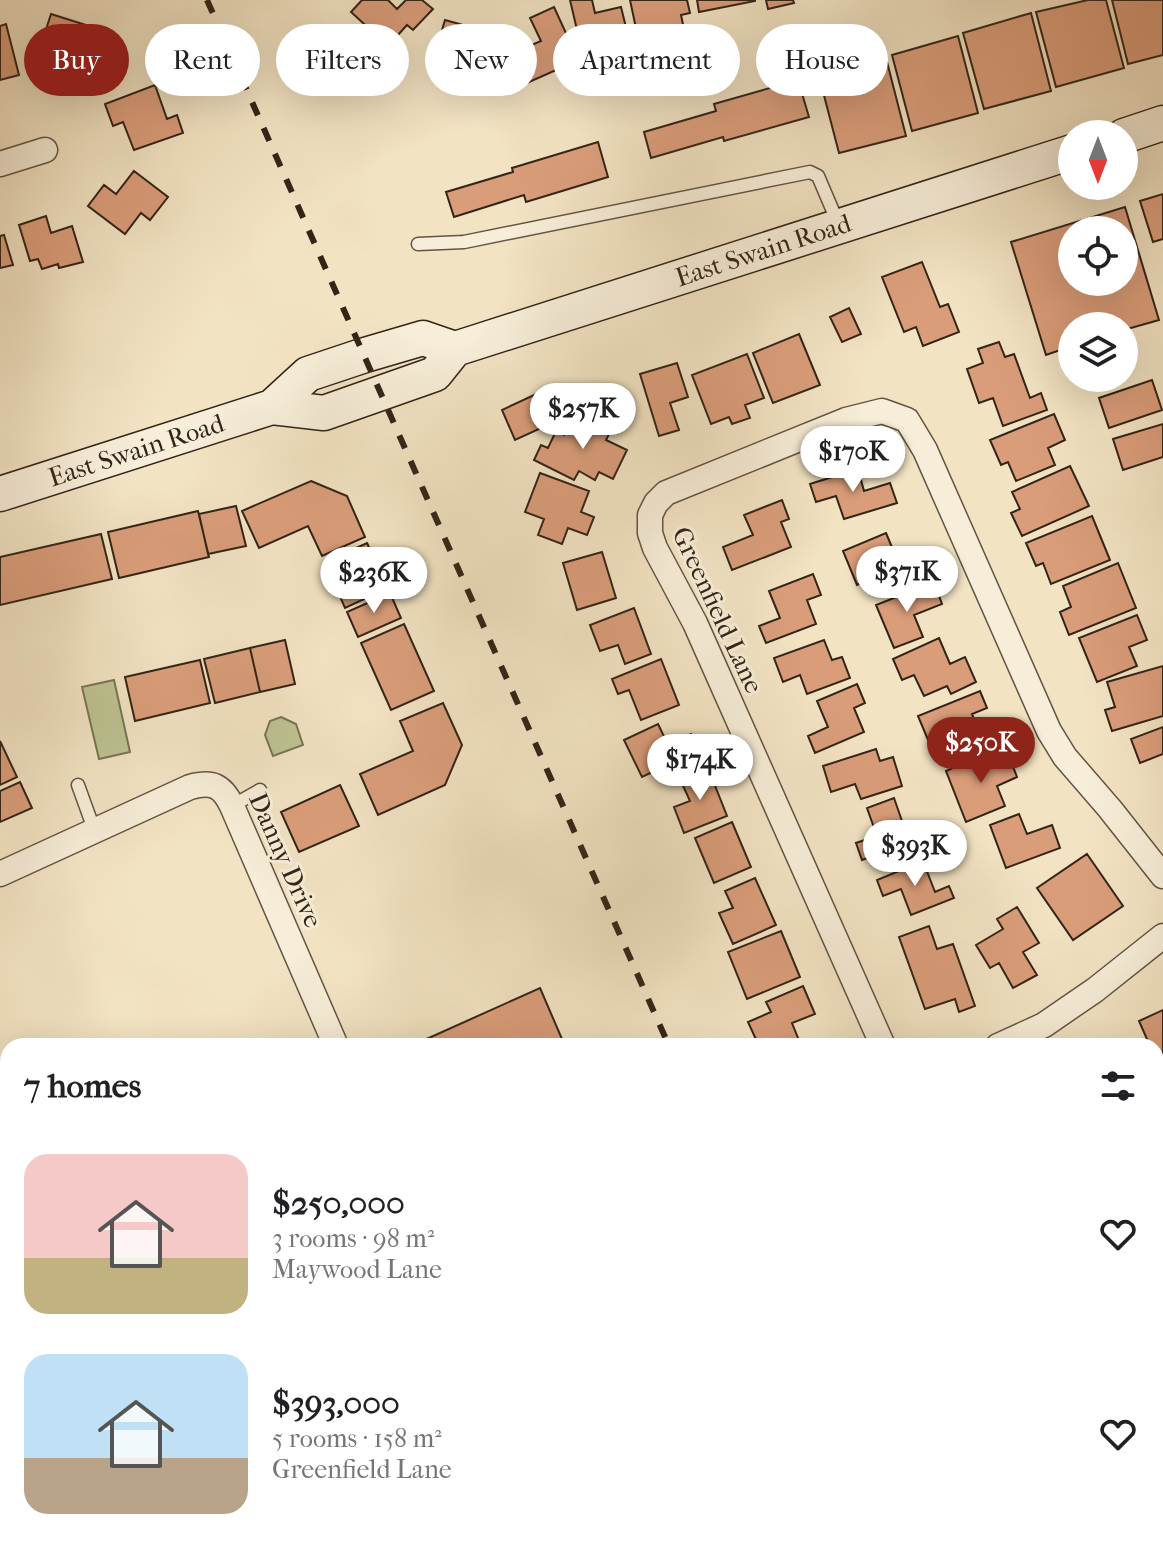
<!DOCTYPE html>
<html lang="en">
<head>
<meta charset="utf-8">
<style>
	body { margin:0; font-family:"IM FELL French Canon",serif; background:#f6f6f6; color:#202124; height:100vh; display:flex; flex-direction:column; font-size:30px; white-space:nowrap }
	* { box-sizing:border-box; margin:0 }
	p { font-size:26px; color:#757577 }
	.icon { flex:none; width:44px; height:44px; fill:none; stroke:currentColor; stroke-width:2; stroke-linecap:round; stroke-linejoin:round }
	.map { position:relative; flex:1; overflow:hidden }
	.sheet { position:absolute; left:0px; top:1038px; width:1164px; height:514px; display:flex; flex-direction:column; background:#fff; border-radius:24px 24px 0 0; box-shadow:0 8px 32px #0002 }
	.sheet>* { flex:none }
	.top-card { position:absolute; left:24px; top:24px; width:1116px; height:72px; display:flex; gap:16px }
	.needle { width:52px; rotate:180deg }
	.tools { position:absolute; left:1058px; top:120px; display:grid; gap:16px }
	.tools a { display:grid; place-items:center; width:80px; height:80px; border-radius:50%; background:#fff; box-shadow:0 8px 32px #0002; font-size:40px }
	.price { position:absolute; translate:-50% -68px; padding:0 18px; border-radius:28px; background:#fff; color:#222; font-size:26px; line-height:52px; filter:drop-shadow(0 2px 4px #0008) }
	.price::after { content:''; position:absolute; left:50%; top:48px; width:24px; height:18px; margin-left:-12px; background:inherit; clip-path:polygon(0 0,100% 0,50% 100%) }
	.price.selected { background:#8f2418; color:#fff }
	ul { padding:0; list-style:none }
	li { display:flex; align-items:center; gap:24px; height:200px; padding:0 24px }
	li span { display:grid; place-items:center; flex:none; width:224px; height:160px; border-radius:24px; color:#555 }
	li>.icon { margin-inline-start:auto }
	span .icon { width:96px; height:96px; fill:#fffc; stroke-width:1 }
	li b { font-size:34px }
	h2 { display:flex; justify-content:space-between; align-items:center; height:96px; padding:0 24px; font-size:34px }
	.tag { padding:0 28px; border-radius:36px; background:#fff; box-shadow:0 8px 32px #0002; font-size:28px; line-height:72px }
	.tag.selected { background:#8f2418; color:#fff }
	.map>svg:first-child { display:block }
	.green { fill:#bdc392; stroke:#787455; stroke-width:2 }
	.building { fill:#da9d7a; stroke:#332418; stroke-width:2; fill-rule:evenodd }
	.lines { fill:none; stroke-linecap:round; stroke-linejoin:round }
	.service-casing { stroke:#635443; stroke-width:15 }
	.minor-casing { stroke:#635443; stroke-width:27 }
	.secondary-casing { stroke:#332418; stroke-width:37 }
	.path { stroke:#332418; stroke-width:4; stroke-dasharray:2 4; stroke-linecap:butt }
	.service { stroke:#f7edd8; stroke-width:12 }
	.minor { stroke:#f7edd8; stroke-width:24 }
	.secondary { stroke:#f7edd8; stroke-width:34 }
	.rail { stroke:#332418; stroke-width:6; stroke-dasharray:14 14; stroke-linecap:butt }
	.labels { text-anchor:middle; stroke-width:6; stroke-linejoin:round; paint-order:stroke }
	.street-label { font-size:26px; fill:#332418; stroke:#f7edd8 }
</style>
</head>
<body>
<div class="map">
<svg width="1163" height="1551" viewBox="0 0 1163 1551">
	<rect width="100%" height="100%" fill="#f2e3c3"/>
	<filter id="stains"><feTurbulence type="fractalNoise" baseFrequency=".0025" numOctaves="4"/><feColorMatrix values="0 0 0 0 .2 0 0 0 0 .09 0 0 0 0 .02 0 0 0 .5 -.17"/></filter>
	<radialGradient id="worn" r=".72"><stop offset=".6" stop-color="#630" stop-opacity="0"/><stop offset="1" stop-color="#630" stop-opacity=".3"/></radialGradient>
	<path class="green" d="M114,680L130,752L99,759L82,687Z
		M281,717L296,724L303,745L273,756L265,735L270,721Z"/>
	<path class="building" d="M362,0H388L397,9L406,0H422L433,9L413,30L407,25L388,46L351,12Z
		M570,0H592L595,13L621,7L632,52L585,64Z
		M630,0H687L690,13L681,15L684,29L668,32L667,26L637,33Z
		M697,0H755V1L699,12Z
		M766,0H793L794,3L768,9Z
		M1088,0H1106L1124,68L1056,87L1036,12Z
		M1112,0H1163V55L1128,64Z
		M554,7L570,42L564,45L572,63L527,83L513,53L541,41L530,18Z
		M1031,13L1051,91L984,109L963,33Z
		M51,14L108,32L90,87L65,79L72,55L41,45Z
		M445,20L470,27L463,50L494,58L485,90L437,76L445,50L437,47Z
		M6,24L19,75L0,80V26Z
		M958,36L978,113L912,131L892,55Z
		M886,58L906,136L839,153L820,80L853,72L851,66Z
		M798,80L809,117L724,141L723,137L651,158L644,132L716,111L714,104Z
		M155,85L167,119L177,115L183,133L134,150L123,122L113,126L105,104Z
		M598,142L608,177L526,202L524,195L454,217L446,192L513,172L512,168Z
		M134,171L168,197L150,220L141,213L125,234L88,206L104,185L116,194Z
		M1163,194V239L1153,242L1140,201Z
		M1125,207L1159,320L1124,330V326H1072V346L1046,355L1011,242ZM1072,230H1124V282H1072Z
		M46,216L51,233L72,226L83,262L59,268L58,264L42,269L38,259L30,261L19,225Z
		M4,235L13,265L0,268V236Z
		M922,262L940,307L948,304L959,332L923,346L916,327L904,332L882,277Z
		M849,308L861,334L842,342L830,317Z
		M799,334L820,385L773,403L753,353Z
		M999,342L1005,357L1014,354L1030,398L1041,393L1047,410L1003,426L993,398L979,403L967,369L983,363L978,349Z
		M747,354L764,398L745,405L750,418L732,424L729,417L711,424L692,375Z
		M677,363L688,397L670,403L679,430L659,436L640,374Z
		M1152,380L1162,410L1109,428L1099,398Z
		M549,388L563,418L515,440L502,410Z
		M1054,414L1065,440L1048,448L1055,465L1016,481L1008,462L1001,465L990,440Z
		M589,417L612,428L606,440L627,450L613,479L599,472L595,480L579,471L574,480L534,460L541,445L548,448L556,431L564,435L571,420L585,426Z
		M1163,424V457L1123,470L1113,439Z
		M1070,466L1089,506L1022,536L1011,513L1020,509L1012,492Z
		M858,469L864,491L890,483L897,503L844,519L836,496L816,502L810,484Z
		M540,473L589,491L581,512L594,517L587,535L568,528L562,544L538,535L544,519L525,512Z
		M311,481L347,496L365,537L322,556L308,526L259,548L242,511Z
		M782,500L789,519L781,522L791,547L732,570L723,547L753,535L744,515Z
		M236,506L246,546L208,554L199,514Z
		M198,511L209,557L119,578L108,532Z
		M1092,516L1110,560L1051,584L1043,563L1036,566L1026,543Z
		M886,533L896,557L917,548L928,574L906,583L902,576L871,588L868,580L857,585L843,551Z
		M101,534L112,579L0,605V557Z
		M367,543L388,588L345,608L325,562Z
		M602,552L616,598L577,610L563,563Z
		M1118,563L1136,608L1069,635L1060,612L1071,607L1063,586Z
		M813,574L821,595L807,600L816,624L766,643L759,626L780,618L769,591Z
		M934,582L942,604L914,615L923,637L894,648L876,605Z
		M390,593L401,618L358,637L347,612Z
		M634,608L651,654L625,664L618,645L600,651L590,625Z
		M1137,615L1147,640L1129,647L1137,666L1097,682L1079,638Z
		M404,624L434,691L391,710L361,643Z
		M939,638L950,664L965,657L976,682L951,694L947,686L924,696L914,675L902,680L893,659Z
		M285,640L295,684L260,692L250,648Z
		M824,640L832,660L842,657L850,678L807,694L800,675L783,682L774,658Z
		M250,648L260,692L215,703L204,659Z
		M661,659L679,705L641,720L629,690L618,694L612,679Z
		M200,660L210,703L135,721L125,677Z
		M1163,666V716L1112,731L1105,710L1115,707L1107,682Z
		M857,684L865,703L854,708L864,732L815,753L808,736L828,727L817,701Z
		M980,691L987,708L972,714L983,741L936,759L918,716Z
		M443,703L462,745L445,785L378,815L360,774L413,751L400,721Z
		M658,724L668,745L691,734L699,750L642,777L624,740Z
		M1163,727V754L1140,763L1131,739Z
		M0,741L17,777L0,785Z
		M876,749L880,761L893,757L902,786L861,799L855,784L831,792L823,766Z
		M1008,754L1017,777L997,786L1005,806L966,822L946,771L980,756L983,764Z
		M708,768L727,816L684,833L674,807L690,801L680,779Z
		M20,782L32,808L0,822V791Z
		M340,785L359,826L299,852L281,812Z
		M894,798L910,844L862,860L856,843L877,836L867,808Z
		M1019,814L1027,834L1052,825L1060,848L1006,868L990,825Z
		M732,822L751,867L714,883L695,838Z
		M1087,854L1123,906L1073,940L1037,888Z
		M923,861L935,892L949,886L954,898L911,915L901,889L883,896L877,880Z
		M755,878L776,925L733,944L719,913L733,908L725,891Z
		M1017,907L1039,943L1023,952L1037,975L1013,988L999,963L990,968L976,945L1003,929L997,919Z
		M929,926L937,949L953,944L975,1006L959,1012L955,999L925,1009L899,937Z
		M781,931L800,977L747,999L728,952Z
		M803,986L815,1014L792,1023L800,1043L794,1046H759L748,1022L771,1012L766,1002Z
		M540,988L565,1046H411Z
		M1163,1010V1073L1156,1059V1046H1150L1139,1021Z
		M8,1156V1204L0,1208V1159Z
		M1161,1327L1163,1374L1156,1376V1329Z
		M1163,1383V1435L1156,1437V1386Z
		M1163,1454V1480L1161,1481L1156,1469V1456Z
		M214,1544H271L275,1551H212L210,1546Z
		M465,1544H483L486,1551H450Z
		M1042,1544H1075L1078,1551H1045Z"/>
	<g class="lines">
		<defs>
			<path id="service" d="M418,244L464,242L810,172L818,176L838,223
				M78,785L95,832
				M232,806L260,790
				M0,1482L8,1479
				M0,1526L8,1522
				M337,1551L352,1544"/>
			<path id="minor" d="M0,164L45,150
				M0,874L190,787C212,781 222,785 232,806L336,1046
				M883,1046L695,623L655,548L650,533V515L656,503L666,493L846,420L882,411L907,420L925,450L1049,731L1065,757L1110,809L1163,876
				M998,1046L1044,1025L1095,990L1163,936
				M0,1539L5,1551
				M1129,1544L1132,1551"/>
			<path id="secondary" d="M1124,136L1163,123
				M272,407L308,374L365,355L423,338L455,349
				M0,494L272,407L324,413L435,374L455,349L1072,152"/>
		</defs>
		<use href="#service" class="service-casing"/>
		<use href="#minor" class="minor-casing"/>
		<use href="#secondary" class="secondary-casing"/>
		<path class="path" d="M555,1544L558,1551"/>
		<use href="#service" class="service"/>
		<use href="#minor" class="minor"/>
		<use href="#secondary" class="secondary"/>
		<path class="rail" d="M207,0L669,1046
			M888,1544L891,1551"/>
	</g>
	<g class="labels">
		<g class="street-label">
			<text transform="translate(763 250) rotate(-18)" y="9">East Swain Road</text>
			<text transform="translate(136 450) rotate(-18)" y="9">East Swain Road</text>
			<text transform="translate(718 610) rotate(65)" y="9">Greenfield Lane</text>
			<text transform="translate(286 860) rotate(66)" y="9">Danny Drive</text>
		</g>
	</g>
	<rect width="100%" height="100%" filter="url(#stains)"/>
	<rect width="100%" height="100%" fill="url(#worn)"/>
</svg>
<div class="tools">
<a><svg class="needle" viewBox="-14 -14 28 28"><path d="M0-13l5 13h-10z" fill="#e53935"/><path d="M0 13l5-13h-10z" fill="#757577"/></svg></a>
<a><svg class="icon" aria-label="locate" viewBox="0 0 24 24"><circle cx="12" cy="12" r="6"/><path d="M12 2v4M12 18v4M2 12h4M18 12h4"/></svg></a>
<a><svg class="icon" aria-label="layers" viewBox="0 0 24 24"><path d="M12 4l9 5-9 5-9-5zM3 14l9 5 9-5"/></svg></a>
</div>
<b class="price" style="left:583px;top:451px">$257K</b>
<b class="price" style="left:853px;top:494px">$170K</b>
<b class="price" style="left:907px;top:614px">$371K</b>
<b class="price" style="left:374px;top:615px">$236K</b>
<b class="price selected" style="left:981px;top:785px">$250K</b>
<b class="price" style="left:700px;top:802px">$174K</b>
<b class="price" style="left:915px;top:888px">$393K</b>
<div class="top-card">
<a class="tag selected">Buy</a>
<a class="tag">Rent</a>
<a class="tag">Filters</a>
<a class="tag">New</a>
<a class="tag">Apartment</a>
<a class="tag">House</a>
</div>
<section class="sheet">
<h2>7 homes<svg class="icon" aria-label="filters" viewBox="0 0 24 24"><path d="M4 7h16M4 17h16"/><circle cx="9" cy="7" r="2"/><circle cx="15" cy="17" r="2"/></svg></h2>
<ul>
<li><span style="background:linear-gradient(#f6c9c9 65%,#c2b280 0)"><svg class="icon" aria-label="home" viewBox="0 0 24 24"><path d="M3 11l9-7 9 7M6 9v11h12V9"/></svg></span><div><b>$250,000</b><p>3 rooms · 98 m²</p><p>Maywood Lane</p></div><svg class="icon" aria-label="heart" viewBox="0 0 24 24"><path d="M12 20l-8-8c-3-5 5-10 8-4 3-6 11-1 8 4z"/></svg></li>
<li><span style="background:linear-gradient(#bfe0f5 65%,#b9a48a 0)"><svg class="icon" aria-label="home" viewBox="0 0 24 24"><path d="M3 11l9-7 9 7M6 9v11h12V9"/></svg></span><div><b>$393,000</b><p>5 rooms · 158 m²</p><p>Greenfield Lane</p></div><svg class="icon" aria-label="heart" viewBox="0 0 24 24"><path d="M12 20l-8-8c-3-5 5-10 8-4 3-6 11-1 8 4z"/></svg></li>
</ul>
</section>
</div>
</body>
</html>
